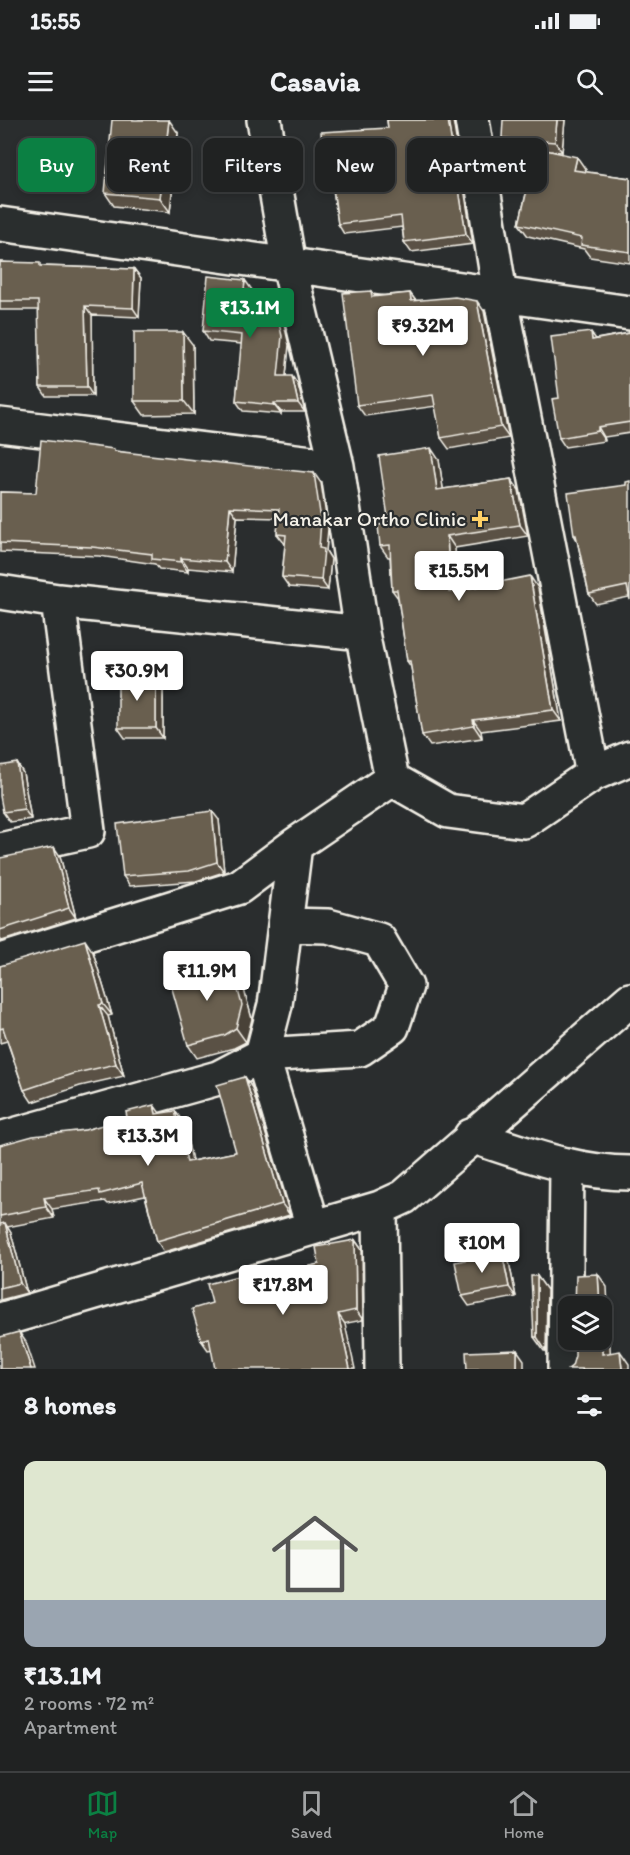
<!DOCTYPE html>
<html lang="en">
<head>
<meta charset="utf-8">
<style>
	body { margin:0; font-family:Itim,sans-serif; background:#2d2f2f; color:#f1f3f6; height:100vh; display:flex; flex-direction:column; font-size:22px; white-space:nowrap }
	* { box-sizing:border-box; margin:0 }
	p { font-size:20px; color:#a2a4a5 }
	.icon { flex:none; width:33px; height:33px; fill:none; stroke:currentColor; stroke-width:2; stroke-linecap:round; stroke-linejoin:round }
	.map { position:relative; height:1249px; overflow:hidden }
	.drawer { display:flex; flex-direction:column; background:#202222; flex:1 }
	.drawer>* { flex:none }
	.banner { position:absolute; left:18px; top:18px; width:594px; height:54px; display:flex; gap:12px }
	.tools { position:absolute; left:558px; top:1176px; display:grid; gap:12px }
	.tools a { display:grid; place-items:center; width:54px; height:54px; border-radius:12px; background:#202222; box-shadow:0 3px 9px #0003,0 0 0 2px #3d3f40; font-size:30px }
	.price { position:absolute; translate:-50% -51px; padding:0 14px; border-radius:6px; background:#fff; color:#222; font-size:20px; line-height:39px; filter:drop-shadow(0 2px 3px #0008) }
	.price::after { content:''; position:absolute; left:50%; top:36px; width:18px; height:14px; margin-left:-9px; background:inherit; clip-path:polygon(0 0,100% 0,50% 100%) }
	.price.active { background:#0b8043; color:#fff }
	ul { padding:0; list-style:none }
	li { display:grid; align-content:center; gap:12px; height:318px; padding:0 24px }
	li span { display:grid; place-items:center; height:186px; border-radius:12px; color:#555 }
	li>.icon { margin-inline-start:auto }
	span .icon { width:108px; height:108px; fill:#fffc; stroke-width:1 }
	li b { font-size:26px }
	h2 { display:flex; justify-content:space-between; align-items:center; height:72px; padding:0 24px; font-size:26px }
	.chip { padding:0 21px; border-radius:12px; background:#202222; box-shadow:0 3px 9px #0003,0 0 0 2px #3d3f40; font-size:21px; line-height:54px }
	.chip.active { background:#0b8043; color:#fff }
	.status { display:flex; justify-content:space-between; align-items:center; height:42px; padding:0 30px; background:#202222; direction:ltr }
	.status svg { height:16px; fill:currentColor }
	header { display:flex; justify-content:space-between; align-items:center; height:78px; padding:0 24px; background:#202222; font-size:27px; font-weight:700 }
	.tabs { display:flex; justify-content:space-around; align-items:center; height:84px; border-top:2px solid #3d3f40; background:#202222; font-size:16px; color:#a2a4a5 }
	.tabs a { display:grid; justify-items:center; gap:3px }
	.tabs .active { color:#0b8043 }
	.map>svg:first-child { display:block }
	.lines { fill:none; stroke-linecap:round; stroke-linejoin:round }
	.minor-casing { stroke:#f4f1e8; stroke-width:38 }
	.minor { stroke:#2a2d2e; stroke-width:33 }
	.wall { fill:#5a5145; stroke:#f4f1e8; stroke-width:1.5 }
	.shaded-wall { fill:#4a4238; stroke:#f4f1e8; stroke-width:1.5 }
	.building { fill:#695e50; stroke:#f4f1e8; stroke-width:1.5 }
	.poi-dot { fill:#ffd166; stroke:#2a2d2e; stroke-width:2 }
	.labels { text-anchor:middle; stroke-width:4.5; stroke-linejoin:round; paint-order:stroke }
	.poi-label { font-size:21px; fill:#f4f1e8; stroke:#2a2d2e; text-anchor:end }
</style>
</head>
<body>
<div class="status"><b>15:55</b><svg viewBox="0 0 49 12"><path d="M0 12V9h3v3zM5 12V6h3v6zM10 12V3h3v9zM15 12V0h3v12zM26 1h20v11H26zM47 4h2v5h-2z"/></svg></div>
<header><svg class="icon" aria-label="menu" viewBox="0 0 24 24"><path d="M4 6h16M4 12h16M4 18h16"/></svg>Casavia<svg class="icon" aria-label="search" viewBox="0 0 24 24"><circle cx="10" cy="10" r="6"/><path d="M15 15l6 6"/></svg></header>
<div class="map">
<svg width="630" height="1249" viewBox="0 0 630 1249">
	<rect width="100%" height="100%" fill="#2a2d2e"/>
	<filter id="ink" filterUnits="userSpaceOnUse"><feTurbulence type="fractalNoise" baseFrequency=".0167" numOctaves="2"/><feDisplacementMap in="SourceGraphic" scale="12" xChannelSelector="R" yChannelSelector="G"/><feConvolveMatrix kernelMatrix="1 2 1 2 8 2 1 2 1" color-interpolation-filters="sRGB"/></filter>
	<g filter="url(#ink)">
		<g class="lines">
			<defs>
				<path id="minor" d="M264,0L289,145L337,346L362,513L392,659
					M472,0L500,174L593,654
					M0,104L630,193
					M0,305L337,346
					M0,472L58,481L362,513
					M0,730L88,711L58,481
					M285,805L328,806L379,820L406,866L392,907L360,929L262,935L313,1107
					M0,841L239,767L295,725L392,659L448,691L524,701L593,654L630,638
					M471,1016C524,1033 574,1053 630,1053
					M0,1019L218,958L262,935L275,885L295,725
					M0,1200L380,1088
					M382,1249L380,1088L404,1077L630,880
					M565,1249L567,1047"/>
			</defs>
			<use href="#minor" class="minor-casing"/>
			<use href="#minor" class="minor"/>
		</g>
		<path class="wall" d="M387,0H453L473,124L411,132L404,122L402,107L344,114L338,104L332,63H331L324,53L388,8Z
			M565,0L562,32L547,31L586,50L585,52L630,58V143L590,137L584,129L528,116L519,104L536,30L509,28L502,18Z
			M178,13L170,92L114,86L105,73Z
			M0,142L42,146L134,149L141,158L139,197L92,195L93,276H46L40,267L39,190H0Z
			M252,170L251,171L279,182L289,225L286,256L298,265L305,292H281V294L243,291L236,281L242,224L209,221L203,211Z
			M371,171L375,176L410,173L416,181L484,191L509,318L449,329L441,318L436,286L365,296L357,285Z
			M630,213V313L604,317L605,321L565,327L559,318L596,219Z
			M193,225L194,294L144,295L134,281Z
			M115,331L321,363L328,409L326,431L331,439L328,470L289,467L282,457L285,424L277,414L279,398L237,397L232,452L188,448V452L159,449L155,444L99,436L0,432V372L36,373Z
			M439,340L443,369L511,359L519,370L528,416L455,428L458,471L538,468L561,601L481,611L482,618L430,626L422,615L411,547L407,541L398,478L392,470L390,437H388L380,426L389,404Z
			M626,365L629,477L596,484L589,474L577,420L574,415Z
			M156,555L163,564V618H125L118,608Z
			M17,643L23,653L31,699L10,702L3,692Z
			M219,700L224,752L196,761L130,766L123,756Z
			M60,736L76,798L2,821L0,819V738Z
			M93,832L112,895L108,896L124,956L80,966L32,982L24,970L7,921L0,923V846Z
			M230,841L240,855L252,899L246,922L234,928L197,938L188,925Z
			M245,957L252,968L290,1095L164,1132L157,1121L145,1076L108,1084L105,1081L52,1089L54,1098L7,1107L11,1113L27,1173L0,1180V1025L85,1010L175,991L183,1002L192,1041L236,1032Z
			M355,1120L362,1130L363,1200L208,1230L201,1220L212,1183L266,1158L319,1144Z
			M509,1142L516,1177L469,1186L462,1176Z
			M537,1156L547,1170L546,1231H544L534,1217Z"/>
		<path class="shaded-wall" d="M169,0L178,13L170,92L160,78Z
			M448,0H453L473,124L466,114Z
			M557,0H565L562,32L555,22Z
			M577,37L586,50L583,63L574,50Z
			M134,149L141,158L139,197L133,188Z
			M245,160L252,170L251,179L244,170Z
			M272,173L279,182L289,225L285,265L278,256Z
			M410,173L418,184L411,181Z
			M477,181L484,191L509,318L501,307Z
			M85,186L92,195L93,276L87,267Z
			M183,212L193,225L194,294L184,281Z
			M591,212L597,221L592,220Z
			M292,256L298,265L305,292L298,283Z
			M274,283L281,292V294L274,285Z
			M598,307L604,317L605,321L598,311Z
			M431,328L439,340L445,382L437,370Z
			M314,353L321,363L328,409L326,431L331,439L328,470L321,460Z
			M511,359L519,370L528,416L520,405Z
			M230,387L237,397L232,452L225,442Z
			M447,416L455,428L458,484L450,472Z
			M181,438L188,448V452L181,442Z
			M530,456L538,468L561,601L553,590Z
			M156,555L163,564V618L156,608Z
			M473,600L481,611L482,618L474,606Z
			M17,643L23,653L31,699L24,689Z
			M212,691L219,700L224,752L217,742Z
			M54,727L60,736L76,798L69,788Z
			M85,820L93,832L112,895L103,884Z
			M230,841L240,855L252,899L246,922L236,908Z
			M99,885L108,896L124,956L116,944Z
			M245,957L252,968L290,1095L282,1084Z
			M154,985L162,996L156,994Z
			M175,991L183,1002L195,1053L187,1042Z
			M44,1078L52,1089L54,1098L46,1087Z
			M5,1103L11,1113L27,1173L20,1163Z
			M355,1120L362,1130L363,1200L356,1190Z
			M502,1132L509,1142L516,1177L509,1167Z
			M598,1154L607,1167L611,1247L602,1234V1186H600Z
			M537,1156L547,1170L546,1231L537,1217Z
			M338,1194L345,1204L355,1249H350Z
			M19,1212L26,1222L35,1249H31Z
			M517,1230L524,1240V1249H517Z
			M620,1231L629,1244V1249H622Z"/>
		<path class="building" d="M112,0H169L160,78L105,73Z
			M387,0H448L466,114L404,122L401,96L338,104L331,52L324,53L321,12L388,8Z
			M503,0H557L555,22L502,18Z
			M537,28L577,37L574,50L630,58V132L581,125L582,118L519,104Z
			M0,142L40,143V146L134,149L133,188L85,186L87,267H40L38,181H0Z
			M208,156L245,160L244,170L272,173L282,216L278,256H292L298,283H274V285L236,281L242,215L203,211Z
			M371,171L372,177L410,173L411,181L455,177L477,181L501,307L441,318L433,275L357,285L343,173Z
			M134,212H183L184,281H134Z
			M591,212L592,220L630,213V302L598,307V311L559,318L552,279L559,278L551,217Z
			M41,320L114,329V331L314,353L321,400L319,428L324,429L321,460L282,457L286,415L277,414L279,389L230,387L225,442L181,438V442L152,439V434L92,427L0,423V372L36,373Z
			M431,328L437,370L511,359L520,405L447,416L450,472L530,456L553,590L473,600L474,606L422,615L410,541H407L397,470H392L390,425L380,426L378,405L389,404L379,336Z
			M630,361V480L627,466L589,474L576,415H574L568,373L626,365V362Z
			M118,555H156V608H118Z
			M17,643L24,689L3,692L0,676V646Z
			M212,691L217,742L189,751L123,756L117,704Z
			M54,727L69,788L0,810V738Z
			M85,820L103,884L99,885L116,944L72,954L24,970L3,908L0,909V846Z
			M230,841L242,885L236,908L225,915L188,925L169,858Z
			M245,957L282,1084L157,1121L142,1063L100,1074L99,1070L44,1078L46,1087L0,1096V1025L33,1016L85,1010L127,998L126,992L154,985L156,994L175,991L187,1042L236,1032L217,965Z
			M5,1103L20,1163L0,1168V1104Z
			M355,1120L356,1190L338,1194L350,1249H215L209,1218L201,1220L192,1189L212,1183L207,1164L261,1150L263,1158L319,1144L316,1127Z
			M502,1132L509,1167L462,1176L455,1142Z
			M598,1154L600,1186H575L576,1155Z
			M531,1156H537V1217H534Z
			M19,1212L31,1249H0V1217Z
			M602,1218V1234L620,1231L622,1249H568L572,1246L575,1236V1220H602Z
			M517,1230V1249H467L466,1232Z"/>
	</g>
	<path class="poi-dot" d="M477 390h6v6h6v6h-6v6h-6v-6h-6v-6h6z"/>
	<g class="labels">
		<g class="poi-label">
			<text x="466" y="406">Manakar Ortho Clinic</text>
		</g>
	</g>
</svg>
<div class="tools">
<a><svg class="icon" aria-label="layers" viewBox="0 0 24 24"><path d="M12 4l9 5-9 5-9-5zM3 14l9 5 9-5"/></svg></a>
</div>
<b class="price active" style="left:250px;top:219px">₹13.1M</b>
<b class="price" style="left:423px;top:237px">₹9.32M</b>
<b class="price" style="left:459px;top:482px">₹15.5M</b>
<b class="price" style="left:137px;top:582px">₹30.9M</b>
<b class="price" style="left:207px;top:882px">₹11.9M</b>
<b class="price" style="left:148px;top:1047px">₹13.3M</b>
<b class="price" style="left:482px;top:1154px">₹10M</b>
<b class="price" style="left:283px;top:1196px">₹17.8M</b>
<div class="banner">
<a class="chip active">Buy</a>
<a class="chip">Rent</a>
<a class="chip">Filters</a>
<a class="chip">New</a>
<a class="chip">Apartment</a>
</div>
</div>
<section class="drawer">
<h2>8 homes<svg class="icon" aria-label="filters" viewBox="0 0 24 24"><path d="M4 7h16M4 17h16"/><circle cx="9" cy="7" r="2"/><circle cx="15" cy="17" r="2"/></svg></h2>
<ul>
<li><span style="background:linear-gradient(#dfe7d0 75%,#9aa5b1 0)"><svg class="icon" aria-label="home" viewBox="0 0 24 24"><path d="M3 11l9-7 9 7M6 9v11h12V9"/></svg></span><div><b>₹13.1M</b><p>2 rooms · 72 m²</p><p>Apartment</p></div></li>
</ul>
</section>
<nav class="tabs">
<a class="active"><svg class="icon" aria-label="map" viewBox="0 0 24 24"><path d="M3 6l6-2 6 2 6-2v14l-6 2-6-2-6 2zM9 4v14M15 6v14"/></svg>Map</a>
<a><svg class="icon" aria-label="saved" viewBox="0 0 24 24"><path d="M7 4h10v16l-5-4-5 4z"/></svg>Saved</a>
<a><svg class="icon" aria-label="home" viewBox="0 0 24 24"><path d="M3 11l9-7 9 7M6 9v11h12V9"/></svg>Home</a>
</nav>
</body>
</html>
